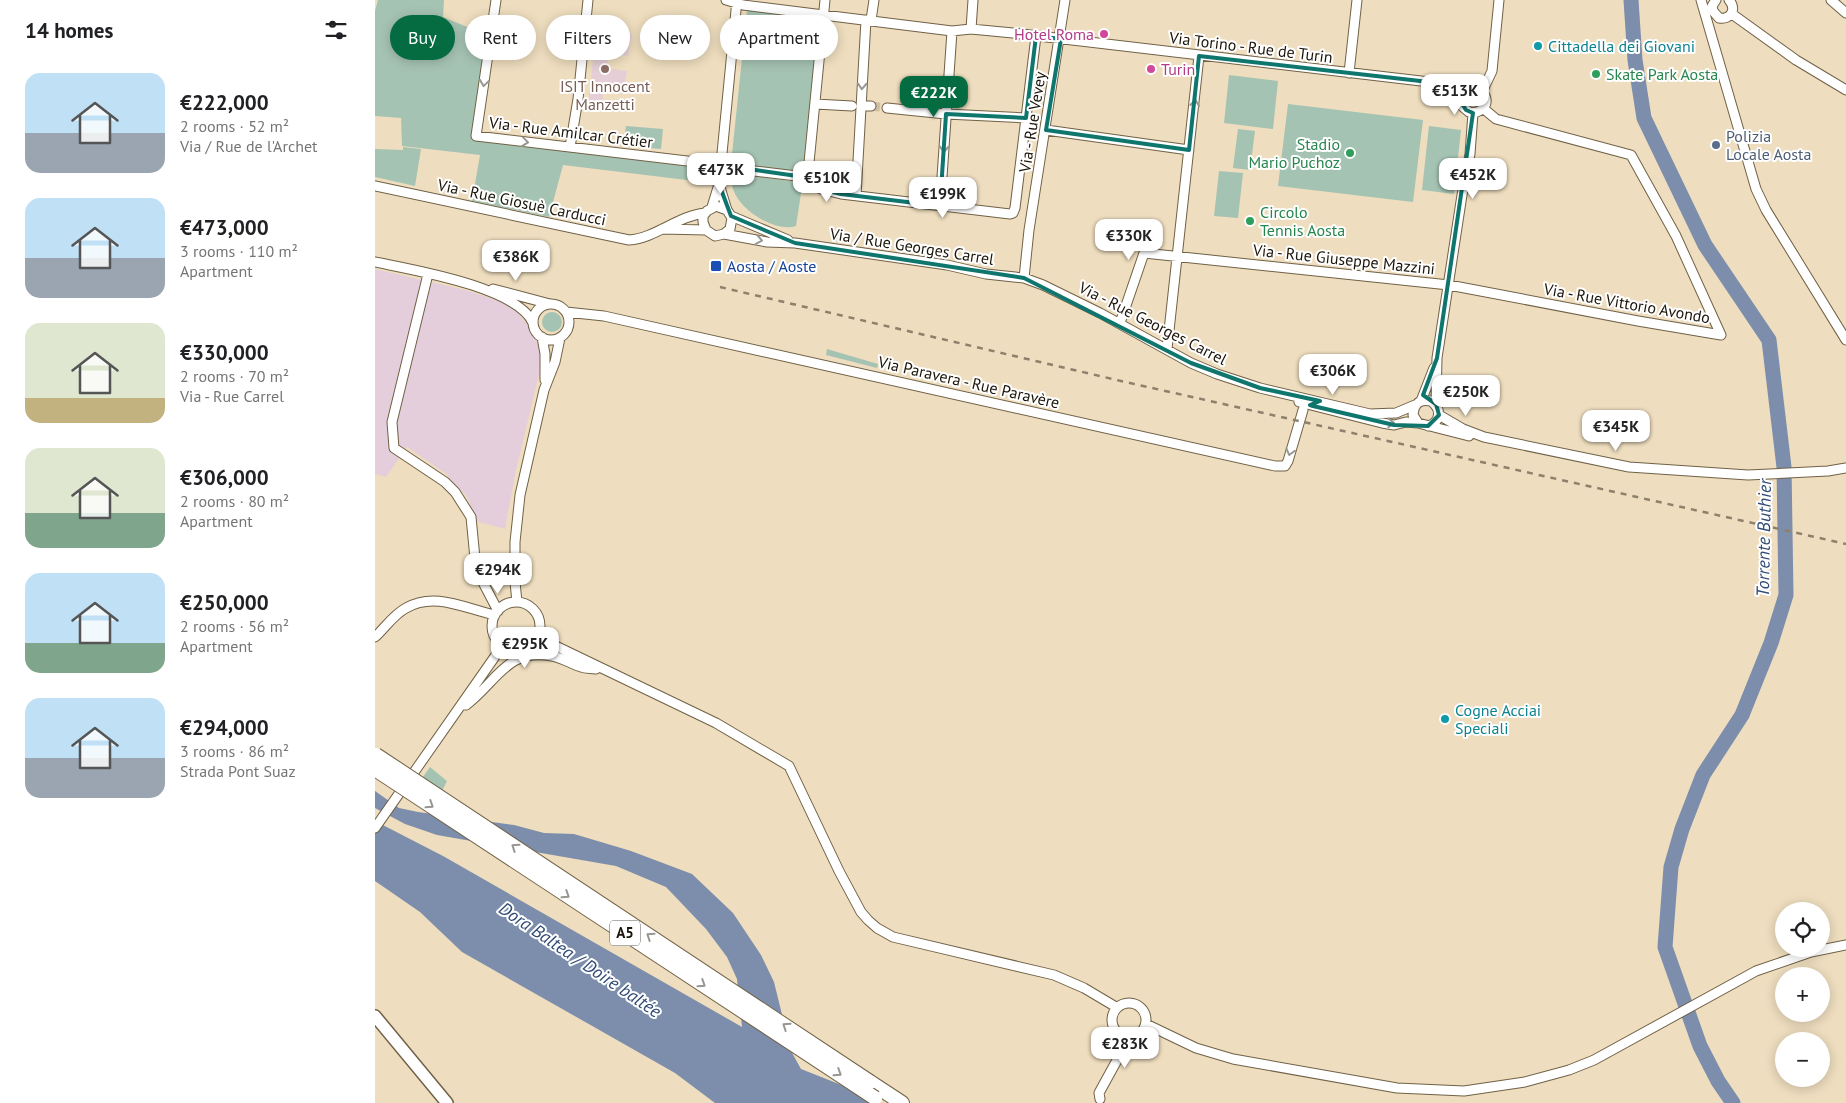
<!DOCTYPE html>
<html lang="en">
<head>
<meta charset="utf-8">
<style>
	body { margin:0; font-family:"PT Sans",sans-serif; background:#f6f6f6; color:#202124; height:100vh; display:flex; flex-direction:column; font-size:19px; white-space:nowrap }
	* { box-sizing:border-box; margin:0 }
	p { font-size:16px; color:#757577 }
	.icon { flex:none; width:28px; height:28px; fill:none; stroke:currentColor; stroke-width:2; stroke-linecap:round; stroke-linejoin:round }
	.map { position:relative; flex:1; overflow:hidden }
	.side { display:flex; flex-direction:column; background:#fff; width:375px }
	.side>* { flex:none }
	.banner { position:absolute; left:15px; top:15px; width:475px; height:45px; display:flex; gap:10px }
	.fabs { position:absolute; left:1400px; top:902px; display:grid; gap:10px }
	.fabs a { display:grid; place-items:center; width:55px; height:55px; border-radius:50%; background:#fff; box-shadow:0 2px 12px #0003; font-size:25px }
	.price { position:absolute; translate:-50% -42px; padding:0 11px; border-radius:10px; background:#fff; color:#222; font-size:16px; line-height:32px; filter:drop-shadow(0 1px 2px #0008) }
	.price::after { content:''; position:absolute; left:50%; top:30px; width:15px; height:11px; margin-left:-8px; background:inherit; clip-path:polygon(0 0,100% 0,50% 100%) }
	.price.on { background:#056b40; color:#fff }
	ul { padding:0; list-style:none }
	li { display:flex; align-items:center; gap:15px; height:125px; padding:0 25px }
	li span { display:grid; place-items:center; flex:none; width:140px; height:100px; border-radius:15px; color:#555 }
	li>.icon { margin-inline-start:auto }
	span .icon { width:60px; height:60px; fill:#fffc; stroke-width:1 }
	li b { font-size:21px }
	h2 { display:flex; justify-content:space-between; align-items:center; height:60px; padding:0 25px; font-size:21px }
	.chip { padding:0 18px; border-radius:22px; background:#fff; box-shadow:0 2px 12px #0003; font-size:18px; line-height:45px }
	.chip.on { background:#056b40; color:#fff }
	main { display:flex; flex:1; min-height:0 }
	.map>svg:first-child { display:block }
	.commercial { fill:#e4cedc }
	.education { fill:#e6ced7 }
	.green { fill:#a5c3b3 }
	.water { fill:#7c8eab }
	.lines { fill:none; stroke-linecap:round; stroke-linejoin:round }
	.river { stroke:#7c8eab; stroke-width:15 }
	.minor-tunnel { stroke:#cebfa3; stroke-width:9; stroke-dasharray:9 4.5; stroke-linecap:butt }
	.minor-casing { stroke:#706146; stroke-width:11 }
	.major-casing { stroke:#706146; stroke-width:14 }
	.highway-casing { stroke:#706146; stroke-width:16 }
	.minor { stroke:#fff; stroke-width:9 }
	.major { stroke:#fff; stroke-width:11 }
	.highway { stroke:#fff; stroke-width:14 }
	.rail { stroke:#8d816b; stroke-width:2.5; stroke-dasharray:6 6; stroke-linecap:butt }
	.highway-bridge-casing { stroke:#706146; stroke-width:16; stroke-linecap:butt }
	.highway-bridge { stroke:#fff; stroke-width:14 }
	.oneway { stroke:#989691 }
	.marked { fill:none; stroke:#0f766e; stroke-width:4; stroke-linejoin:round }
	.hotel-dot { fill:#d1479c; stroke:#fff; stroke-width:2 }
	.culture-dot { fill:#0f9aa8; stroke:#fff; stroke-width:2 }
	.education-dot { fill:#8d6e63; stroke:#fff; stroke-width:2 }
	.leisure-dot { fill:#2e9e5b; stroke:#fff; stroke-width:2 }
	.service-dot { fill:#5c6f8a; stroke:#fff; stroke-width:2 }
	.transit-dot { fill:#1a4fb4; stroke:#fff; stroke-width:2 }
	.labels { text-anchor:middle; stroke-width:4; stroke-linejoin:round; paint-order:stroke }
	.shield { fill:#fff; stroke:#5f5b54; stroke-width:1 }
	.shield-label { font-size:15px; font-weight:bold; fill:#1b150a }
	.hotel-label { font-size:16px; fill:#b23c85; stroke:#fff; text-anchor:end }
	.culture-label { font-size:16px; fill:#0d838f; stroke:#fff; text-anchor:start }
	.street-label { font-size:16px; fill:#1b150a; stroke:#fff }
	.leisure-label { font-size:16px; fill:#27864d; stroke:#fff; text-anchor:start }
	.education-label { font-size:16px; fill:#785e54; stroke:#fff }
	.service-label { font-size:16px; fill:#4e5e75; stroke:#fff; text-anchor:start }
	.transit-label { font-size:16px; fill:#164399; stroke:#fff; text-anchor:start }
	.water-label { font-size:18px; font-style:italic; fill:#314b75; stroke:#fff }
</style>
</head>
<body>
<main>
<section class="side">
<h2>14 homes<svg class="icon" aria-label="filters" viewBox="0 0 24 24"><path d="M4 7h16M4 17h16"/><circle cx="9" cy="7" r="2"/><circle cx="15" cy="17" r="2"/></svg></h2>
<ul>
<li><span style="background:linear-gradient(#bfe0f5 60%,#9aa5b1 0)"><svg class="icon" aria-label="home" viewBox="0 0 24 24"><path d="M3 11l9-7 9 7M6 9v11h12V9"/></svg></span><div><b>€222,000</b><p>2 rooms · 52 m²</p><p>Via / Rue de l'Archet</p></div></li>
<li><span style="background:linear-gradient(#bfe0f5 60%,#9aa5b1 0)"><svg class="icon" aria-label="home" viewBox="0 0 24 24"><path d="M3 11l9-7 9 7M6 9v11h12V9"/></svg></span><div><b>€473,000</b><p>3 rooms · 110 m²</p><p>Apartment</p></div></li>
<li><span style="background:linear-gradient(#dfe7d0 75%,#c2b280 0)"><svg class="icon" aria-label="home" viewBox="0 0 24 24"><path d="M3 11l9-7 9 7M6 9v11h12V9"/></svg></span><div><b>€330,000</b><p>2 rooms · 70 m²</p><p>Via - Rue Carrel</p></div></li>
<li><span style="background:linear-gradient(#dfe7d0 65%,#7fa58c 0)"><svg class="icon" aria-label="home" viewBox="0 0 24 24"><path d="M3 11l9-7 9 7M6 9v11h12V9"/></svg></span><div><b>€306,000</b><p>2 rooms · 80 m²</p><p>Apartment</p></div></li>
<li><span style="background:linear-gradient(#bfe0f5 70%,#7fa58c 0)"><svg class="icon" aria-label="home" viewBox="0 0 24 24"><path d="M3 11l9-7 9 7M6 9v11h12V9"/></svg></span><div><b>€250,000</b><p>2 rooms · 56 m²</p><p>Apartment</p></div></li>
<li><span style="background:linear-gradient(#bfe0f5 60%,#9aa5b1 0)"><svg class="icon" aria-label="home" viewBox="0 0 24 24"><path d="M3 11l9-7 9 7M6 9v11h12V9"/></svg></span><div><b>€294,000</b><p>3 rooms · 86 m²</p><p>Strada Pont Suaz</p></div></li>
</ul>
</section>
<div class="map">
<svg width="1471" height="1103" viewBox="0 0 1471 1103">
	<rect width="100%" height="100%" fill="#eeddbe"/>
	<path class="commercial" d="M0,269L90,290L125,301L142,312L152,324L165,348L166,366L141,470L131,523V529L103,522L92,497L70,473L32,447L11,477L0,474Z"/>
	<path class="education" d="M221,29L257,34L253,56L234,53L232,68L252,71L248,93L228,91L227,109L213,108Z"/>
	<path class="green" d="M3,0H69L68,17L114,36L98,138L329,167L328,182L188,165L174,217L97,201L105,155L27,146L26,118L0,116V11Z
		M372,10L446,18L429,172L356,164Z
		M854,75L903,81L898,129L849,123Z
		M913,104L1048,120L1038,202L903,186Z
		M251,126L288,129L286,149L248,146Z
		M1054,126L1086,130L1079,194L1047,190Z
		M863,129L880,131L875,170L858,168Z
		M28,147L46,149L40,186L0,177V149L28,150Z
		M844,171L868,173L863,218L839,216Z
		M365,174L422,182L427,187L421,226C399,234 353,204 357,178Z
		M167 322a10 10 0 1 1 20 0a10 10 0 1 1-20 0Z
		M452,349L503,364L502,368L451,355Z
		M55,767L72,781L67,791L48,777Z"/>
	<path class="water" d="M0,791L24,808L43,812L139,825L169,833L199,834L256,851L317,874L358,913L386,955L399,982L416,1051L426,1069L469,1086L495,1103H340L300,1073L87,952L45,912L0,881V821L68,856L367,1027L362,979L352,957L331,929L291,887L241,866L62,835L30,824L0,808Z"/>
	<g class="lines">
		<path class="river" d="M1256,0L1260,60L1269,118L1330,245L1394,340L1409,467L1411,595L1396,643L1367,715L1328,775L1307,829L1296,867L1290,947L1325,1046L1343,1081L1358,1103"/>
		<path class="minor-tunnel" d="M496,106L512,108"/>
		<defs>
			<path id="minor" d="M121,0L101,136L346,165L354,168L422,176L446,189L466,194L635,214L638,213L640,208L661,36
				M351,0L368,5L577,31L596,29L638,33L1063,83C1068,83 1074,82 1079,83C1084,84 1089,88 1094,89C1099,90 1104,88 1108,93C1117,104 1105,115 1094,112L1088,107L1087,98
				M1326,0L1381,189L1391,210L1471,340
				M1341,0L1337,6L1338,11L1344,18C1356,20 1362,9 1354,0
				M1456,0L1471,13
				M1357,14L1421,60L1471,90
				M496,20L499,0
				M596,29L598,0
				M974,73L982,0
				M1068,85L1078,89L1087,98
				M1107,92L1117,71L1124,0
				M440,104L477,106
				M486,106H496
				M512,108L571,114L651,118
				M671,130L814,150
				M195,147L203,99L213,0
				M432,183L450,0
				M344,184L352,210L357,218L355,229L349,234
				M0,186L254,240C281,238 302,216 330,213
				M481,196L491,20
				M565,206L577,31
				M337,207L344,184L362,0
				M352,210L341,206L332,211L328,216V222L331,230L340,236L349,234L392,242L420,243L572,265L611,274L649,278L668,285L725,313L816,363L842,374L885,388L995,414L1021,413L1040,405
				M356,216L413,240
				M287,229L331,230
				M0,262C38,270 142,287 158,323
				M53,274L17,422L19,448L70,482L80,492L96,517L101,569L123,611
				M649,278L654,230L690,0
				M118,289L175,304
				M158 322a18 18 0 1 1 36 0a18 18 0 1 1-36 0Z
				M191,312L229,316L900,466H910L913,461L928,410
				M745,323L769,253L1074,285L1263,321L1346,335L1301,236L1256,155L1121,119L1109,109
				M167,337L170,354V380
				M792,349L824,56
				M1046,401L1059,368
				M924,402L1007,423L1019,425L1031,422L1043,423L1094,436
				M1061,404L1062,358L1087,195L1095,154L1098,113
				M1064,415L1088,429L1109,437L1254,467L1373,475L1453,471L1471,468
				M1043,423L1038,415C1039,403 1045,399 1056,401C1067,409 1066,422 1053,426
				M142,602L140,582V542L145,495L169,390L180,362L185,338
				M117 626a24 24 0 1 1 48 0a24 24 0 1 1-48 0Z
				M0,637C10,628 18,615 31,608C60,591 91,609 120,615
				M162,637L341,723L414,766L464,871L486,912L493,920L502,928L518,937L679,975L709,988L741,1007
				M91,705C121,683 132,647 177,656C188,658 196,664 206,667C211,669 216,668 221,669
				M0,828L128,645
				M737 1020a17 17 0 1 1 34 0a17 17 0 1 1-34 0Z
				M771,1024L821,1048L858,1059L1022,1088L1089,1091L1150,1082L1194,1070L1219,1060L1381,971L1436,952L1471,945
				M725,1099L724,1093L747,1051L749,1036"/>
			<path id="major" d="M0,1016L72,1103"/>
			<path id="highway" d="M495,1082L527,1103"/>
		</defs>
		<use href="#minor" class="minor-casing"/>
		<use href="#major" class="major-casing"/>
		<use href="#highway" class="highway-casing"/>
		<use href="#minor" class="minor"/>
		<use href="#major" class="major"/>
		<use href="#highway" class="highway"/>
		<path class="rail" d="M345,287L746,381L1471,544"/>
		<defs>
			<path id="highway-bridge" d="M1,755L495,1082
				M0,769L500,1098"/>
		</defs>
		<use href="#highway-bridge" class="highway-bridge-casing"/>
		<use href="#highway-bridge" class="highway-bridge"/>
	</g>
	<defs><path id="oneway-chevron" d="M-2-3.5L2.5 0L-2 3.5" fill="none" stroke-width="1.6" stroke-linecap="round" stroke-linejoin="round" transform="scale(1.25)"/></defs>
	<g class="oneway">
		<use href="#oneway-chevron" transform="translate(109 83) rotate(98)"/>
		<use href="#oneway-chevron" transform="translate(487 86) rotate(93)"/>
		<use href="#oneway-chevron" transform="translate(820 103) rotate(-84)"/>
		<use href="#oneway-chevron" transform="translate(150 142) rotate(7)"/>
		<use href="#oneway-chevron" transform="translate(569 149) rotate(93)"/>
		<use href="#oneway-chevron" transform="translate(384 240) rotate(11)"/>
		<use href="#oneway-chevron" transform="translate(1016 423) rotate(2)"/>
		<use href="#oneway-chevron" transform="translate(915 452) rotate(105)"/>
		<use href="#oneway-chevron" transform="translate(55 805) rotate(33)"/>
		<use href="#oneway-chevron" transform="translate(140 847) rotate(-146)"/>
		<use href="#oneway-chevron" transform="translate(191 895) rotate(33)"/>
		<use href="#oneway-chevron" transform="translate(275 936) rotate(-146)"/>
		<use href="#oneway-chevron" transform="translate(327 984) rotate(33)"/>
		<use href="#oneway-chevron" transform="translate(411 1026) rotate(-146)"/>
		<use href="#oneway-chevron" transform="translate(463 1073) rotate(33)"/>
	</g>
	<path class="marked" d="M661,36L686,39L671,130L814,150L824,56L1063,83L1078,89L1091,110L1098,113L1062,358L1048,395L1061,404L1064,415L1053,426L1019,425L938,406L935,405L945,401L885,388L816,363L649,278L420,243L356,216L344,184L346,165L422,176L446,189L466,194L565,206L571,114L651,118Z"/>
	<g class="hotel-dot">
		<circle cx="729" cy="34" r="5"/>
		<circle cx="776" cy="69" r="5"/>
	</g>
	<g class="culture-dot">
		<circle cx="1163" cy="46" r="5"/>
		<circle cx="1070" cy="719" r="5"/>
	</g>
	<circle class="education-dot" cx="230" cy="69" r="5"/>
	<g class="leisure-dot">
		<circle cx="1221" cy="74" r="5"/>
		<circle cx="975" cy="153" r="5"/>
		<circle cx="875" cy="221" r="5"/>
	</g>
	<circle class="service-dot" cx="1341" cy="145" r="5"/>
	<rect class="transit-dot" x="335" y="260" width="12" height="12" rx="2.5"/>
	<g class="labels">
		<rect class="shield" x="235" y="920.5" width="30" height="25" rx="4"/>
		<g class="shield-label">
			<text x="250" y="938">A5</text>
		</g>
		<g class="hotel-label">
			<text x="719" y="40">Hotel Roma</text>
			<text x="786" y="75" text-anchor="start">Turin</text>
		</g>
		<g class="culture-label">
			<text x="1173" y="52">Cittadella dei Giovani</text>
			<text x="1080" y="716">Cogne Acciai<tspan x="1080" dy="18">Speciali</tspan></text>
		</g>
		<g class="street-label">
			<text transform="translate(876 47) rotate(7)" y="6">Via Torino - Rue de Turin</text>
			<text transform="translate(657 122) rotate(-81)" y="6">Via - Rue Vevey</text>
			<text transform="translate(196 132) rotate(7)" y="6">Via - Rue Amilcar Crétier</text>
			<text transform="translate(147 202) rotate(12)" y="6">Via - Rue Giosuè Carducci</text>
			<text transform="translate(537 246) rotate(9)" y="6">Via / Rue Georges Carrel</text>
			<text transform="translate(969 259) rotate(6)" y="6">Via - Rue Giuseppe Mazzini</text>
			<text transform="translate(1252 303) rotate(10)" y="6">Via - Rue Vittorio Avondo</text>
			<text transform="translate(778 323) rotate(27)" y="6">Via - Rue Georges Carrel</text>
			<text transform="translate(594 382) rotate(13)" y="6">Via Paravera - Rue Paravère</text>
		</g>
		<g class="leisure-label">
			<text x="1231" y="80">Skate Park Aosta</text>
			<text x="965" y="150" text-anchor="end">Stadio<tspan x="965" dy="18">Mario Puchoz</tspan></text>
			<text x="885" y="218">Circolo<tspan x="885" dy="18">Tennis Aosta</tspan></text>
		</g>
		<g class="education-label">
			<text x="230" y="92">ISIT Innocent<tspan x="230" dy="18">Manzetti</tspan></text>
		</g>
		<g class="service-label">
			<text x="1351" y="142">Polizia<tspan x="1351" dy="18">Locale Aosta</tspan></text>
		</g>
		<g class="transit-label">
			<text x="352" y="272">Aosta / Aoste</text>
		</g>
		<g class="water-label">
			<text transform="translate(1389 538) rotate(-89)" y="6">Torrente Buthier</text>
			<text transform="translate(205 960) rotate(34)" y="6">Dora Baltea / Doire baltée</text>
		</g>
	</g>
</svg>
<div class="fabs">
<a><svg class="icon" aria-label="locate" viewBox="0 0 24 24"><circle cx="12" cy="12" r="6"/><path d="M12 2v4M12 18v4M2 12h4M18 12h4"/></svg></a>
<a>+</a>
<a>−</a>
</div>
<b class="price" style="left:1080px;top:116px">€513K</b>
<b class="price on" style="left:559px;top:118px">€222K</b>
<b class="price" style="left:346px;top:195px">€473K</b>
<b class="price" style="left:1098px;top:200px">€452K</b>
<b class="price" style="left:452px;top:203px">€510K</b>
<b class="price" style="left:568px;top:219px">€199K</b>
<b class="price" style="left:754px;top:261px">€330K</b>
<b class="price" style="left:141px;top:282px">€386K</b>
<b class="price" style="left:958px;top:396px">€306K</b>
<b class="price" style="left:1091px;top:417px">€250K</b>
<b class="price" style="left:1241px;top:452px">€345K</b>
<b class="price" style="left:123px;top:595px">€294K</b>
<b class="price" style="left:150px;top:669px">€295K</b>
<b class="price" style="left:750px;top:1069px">€283K</b>
<div class="banner">
<a class="chip on">Buy</a>
<a class="chip">Rent</a>
<a class="chip">Filters</a>
<a class="chip">New</a>
<a class="chip">Apartment</a>
</div>
</div>
</main>
</body>
</html>
